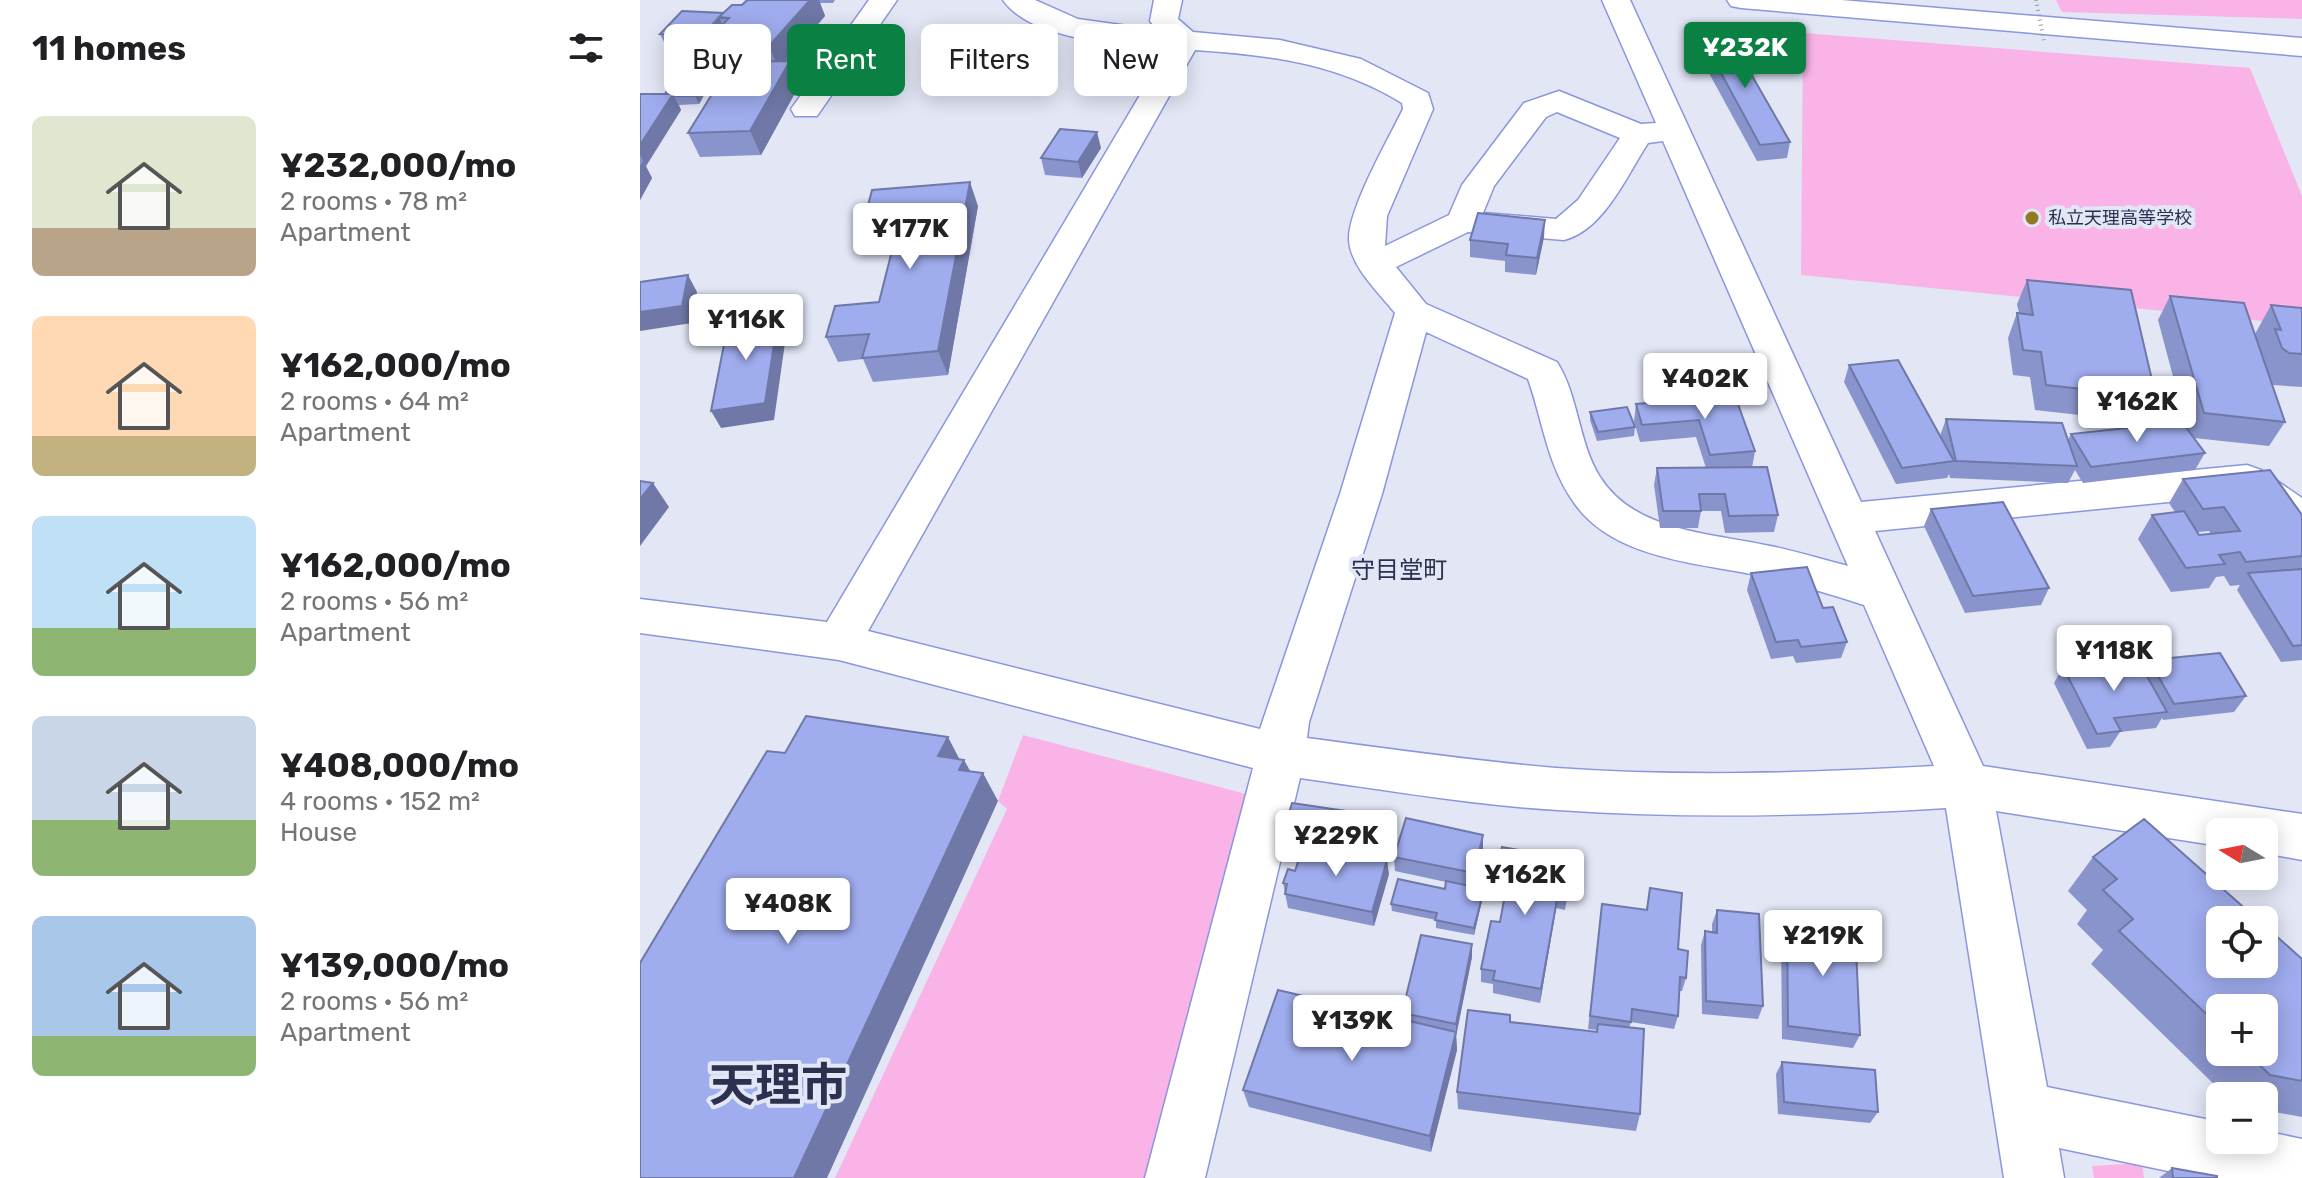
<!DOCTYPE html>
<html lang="en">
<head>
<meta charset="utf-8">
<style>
	body { margin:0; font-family:Rubik,"Noto Sans JP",sans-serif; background:#f6f6f6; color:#202124; height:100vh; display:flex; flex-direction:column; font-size:30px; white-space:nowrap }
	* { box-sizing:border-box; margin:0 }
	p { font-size:26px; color:#757577 }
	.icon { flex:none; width:44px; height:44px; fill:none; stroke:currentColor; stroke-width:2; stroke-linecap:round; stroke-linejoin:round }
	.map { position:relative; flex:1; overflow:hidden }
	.details { display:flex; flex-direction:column; background:#fff; width:640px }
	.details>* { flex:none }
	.guide { position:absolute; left:24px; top:24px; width:760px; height:72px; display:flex; gap:16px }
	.needle { width:52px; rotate:280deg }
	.tools { position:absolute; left:1566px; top:818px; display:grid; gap:16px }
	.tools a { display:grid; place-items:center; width:72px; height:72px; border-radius:12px; background:#fff; box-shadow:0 4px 20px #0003; font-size:40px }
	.price { position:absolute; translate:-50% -68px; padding:0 18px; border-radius:8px; background:#fff; color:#222; font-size:26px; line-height:52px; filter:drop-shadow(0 2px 4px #0008) }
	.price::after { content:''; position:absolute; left:50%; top:48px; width:24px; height:18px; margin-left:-12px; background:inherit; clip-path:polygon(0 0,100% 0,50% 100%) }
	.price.active { background:#0b8043; color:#fff }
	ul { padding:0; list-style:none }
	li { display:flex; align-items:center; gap:24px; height:200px; padding:0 32px }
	li span { display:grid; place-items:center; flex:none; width:224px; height:160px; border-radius:12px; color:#555 }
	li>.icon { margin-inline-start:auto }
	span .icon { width:96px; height:96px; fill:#fffc; stroke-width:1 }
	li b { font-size:34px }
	h2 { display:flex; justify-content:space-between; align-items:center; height:96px; padding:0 32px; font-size:34px }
	.tag { padding:0 28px; border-radius:12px; background:#fff; box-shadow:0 4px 20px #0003; font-size:28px; line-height:72px }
	.tag.active { background:#0b8043; color:#fff }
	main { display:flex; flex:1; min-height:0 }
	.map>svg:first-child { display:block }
	.green { fill:#f9b3e7 }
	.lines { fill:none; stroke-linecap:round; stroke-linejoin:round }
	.minor-casing { stroke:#8a96de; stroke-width:3 }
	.minor { fill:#fff; fill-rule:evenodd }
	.path-bridge { stroke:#9498ae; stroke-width:4; stroke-dasharray:1 4; stroke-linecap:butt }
	.wall { fill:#8994cc; fill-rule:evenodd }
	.shaded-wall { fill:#6f78a6 }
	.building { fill:#9faced; stroke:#6f78a6; stroke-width:2 }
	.poi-dot { fill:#8f7a20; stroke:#e2e6f5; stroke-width:3 }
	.labels { text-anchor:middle; stroke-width:8; stroke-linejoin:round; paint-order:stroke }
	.far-poi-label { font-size:18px; fill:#2c314f; stroke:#e2e6f5; text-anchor:start }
	.neighbourhood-label { font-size:24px; fill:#2c314f; stroke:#e2e6f5 }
	.near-town-label { font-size:46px; font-weight:bold; fill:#2c314f; stroke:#e2e6f5 }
</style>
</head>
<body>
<main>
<section class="details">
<h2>11 homes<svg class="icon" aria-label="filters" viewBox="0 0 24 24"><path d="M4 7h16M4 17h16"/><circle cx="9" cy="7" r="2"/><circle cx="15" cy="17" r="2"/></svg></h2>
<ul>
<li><span style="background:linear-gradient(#dfe7d0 70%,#b9a48a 0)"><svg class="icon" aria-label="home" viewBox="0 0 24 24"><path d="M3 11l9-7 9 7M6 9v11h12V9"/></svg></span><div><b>¥232,000/mo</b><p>2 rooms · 78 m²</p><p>Apartment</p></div></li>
<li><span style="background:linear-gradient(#ffd9b3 75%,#c2b280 0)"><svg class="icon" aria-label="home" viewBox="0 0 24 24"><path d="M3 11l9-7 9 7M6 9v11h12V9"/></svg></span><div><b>¥162,000/mo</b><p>2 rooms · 64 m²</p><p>Apartment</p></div></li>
<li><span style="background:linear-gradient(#bfe0f5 70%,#8fb573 0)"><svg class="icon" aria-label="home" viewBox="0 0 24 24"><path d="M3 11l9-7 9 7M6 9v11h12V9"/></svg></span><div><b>¥162,000/mo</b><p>2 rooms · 56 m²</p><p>Apartment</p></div></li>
<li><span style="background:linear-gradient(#c9d6e8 65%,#8fb573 0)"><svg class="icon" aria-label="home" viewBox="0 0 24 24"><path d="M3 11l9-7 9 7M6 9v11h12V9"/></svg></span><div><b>¥408,000/mo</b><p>4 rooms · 152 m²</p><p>House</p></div></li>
<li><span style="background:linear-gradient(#a9c7e8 75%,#8fb573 0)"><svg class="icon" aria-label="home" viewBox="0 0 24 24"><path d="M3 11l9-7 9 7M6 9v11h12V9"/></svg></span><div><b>¥139,000/mo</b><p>2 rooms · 56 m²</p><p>Apartment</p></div></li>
</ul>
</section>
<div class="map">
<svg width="1662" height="1178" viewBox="0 0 1662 1178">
	<rect width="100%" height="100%" fill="#e2e6f5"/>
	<path class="green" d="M1416,0H1662V19L1422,12Z
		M1163,33L1610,68L1662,196V325L1161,275Z
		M383,735L606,794L515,1178H195L367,809L358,801Z
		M1502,1163L1504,1178H1454L1452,1166Z"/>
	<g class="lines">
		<defs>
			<path id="minor" d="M229,0H257L177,116H155L151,109Z
				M363,0H395L438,19L517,30L510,21L514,0H542L538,19L553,32L640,40L721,59L788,93L793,109L747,216L745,246L809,215L822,185L884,103L919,91L1001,124L1016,123L962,0H990L1221,502L1607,465L1621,470L1662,498V534L1647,530L1599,495L1235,531L1343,766L1662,814V860L1624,853V832H1580V846L1356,811L1407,1087L1580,1122V1140H1624V1131L1662,1139V1178H1561L1419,1148L1424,1178H1364L1306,808C1177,816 1048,819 918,810C832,805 746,790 660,778L565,1178H505L613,768L199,660L0,633V599L187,622L528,48C482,44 391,41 363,0ZM555,50C630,55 697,63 762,103L763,109C748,140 708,209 709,240C710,266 740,294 755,313L700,494L620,729L228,631ZM917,112L980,138L938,200L916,219L843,213L854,186L906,117ZM1023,141L1208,566C1180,559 1153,550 1125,545C1068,533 994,531 960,477C938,442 939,397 917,362L786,304L756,267L828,232L924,240C964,230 987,175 1008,143ZM786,332L888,379C903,421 907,466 935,504C976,562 1067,563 1130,578C1162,586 1193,595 1224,605L1294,766C1168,773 1042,777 916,768C833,761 750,749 667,738L669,722L742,494Z
				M1087,0H1201L1662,38V56L1101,8L1091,6Z"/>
		</defs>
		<use href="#minor" class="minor-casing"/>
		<use href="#minor" class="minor"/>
		<path class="path-bridge" d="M1396,0L1404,41"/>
	</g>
	<path class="wall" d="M107,0H195L193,3H180L185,16L146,61L160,84L121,155L60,157L48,133L90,66H77L70,51L69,52L28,50L20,34L83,13L102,5Z
		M1061,36L1150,142L1147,158L1117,161L1058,53Z
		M72,81L59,104L39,105L41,110L6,166L12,178L0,200V94H25Z
		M461,148L442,178L405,175L401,158Z
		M338,206L308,375L233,382L223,359L198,362L186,337L239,302L254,244L234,246L224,221Z
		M904,237L896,275L865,272V261L830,257V240Z
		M1387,280L1516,397L1503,422L1395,410L1390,377L1373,375L1368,338L1377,313H1379L1377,304Z
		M1530,296L1615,334L1631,305L1662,308V387L1632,385L1645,422L1629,446L1554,438L1565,453L1555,470L1443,483L1435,470L1428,483L1310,478L1309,474L1307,478L1256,484L1204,382L1209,365L1300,436L1306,419L1428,440L1431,434L1547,429L1518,320Z
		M1095,396L1115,451L1112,468L1138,515L1134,532L1085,533L1081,511H1061L1058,528H1020L1014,485L1017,468H1066L1056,437L1000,442L994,421L996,404Z
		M950,412L995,427L994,436L957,441L950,420Z
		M1543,479L1662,515V660L1641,662L1597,590L1600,585L1590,586L1584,576L1576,577L1569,588L1531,592L1498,539L1512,515L1535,512L1529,503ZM1569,531L1571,534L1559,535L1558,532Z
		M1291,509L1409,588L1401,605L1325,613L1284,526Z
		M1111,573L1183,608L1207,642L1201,658L1156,663L1153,656L1131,659L1107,590Z
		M1509,660L1606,696L1594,712L1523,720L1522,718L1516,728L1480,732L1470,747L1447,749L1414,683L1423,667L1503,669Z
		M645,826L748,832L742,859L749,874L734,926L648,908L643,883L655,871L664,844L648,841Z
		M843,850L834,887L844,889L843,896L834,935L796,928V920L752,911L751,904L805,889L806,882L755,871L754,857Z
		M1453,857L1662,959V1117L1624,1110V1096H1586L1451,964L1463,950L1437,924L1447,910L1428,891ZM1580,1008L1624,1052H1580Z
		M916,863L930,881L925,910L916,908L900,1003L853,993V984L841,982V969L860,922L864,898L854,896V882Z
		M1010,888L1038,949L1046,978L1042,991H1039L1038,1016L1034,1029L991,1022L989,1028L1000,1114L996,1131L818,1109L817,1092L870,1022L956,1032L957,1030L948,1029L962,904L1006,910Z
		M1077,910L1123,1006L1118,1019L1062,1014L1061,945L1065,931L1072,932V924Z
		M1147,920L1220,1035L1213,1048L1142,1039L1141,934Z
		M832,957L816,1036L817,1050L791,1152L609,1107L603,1090L763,1019L762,1013Z
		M1142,1062L1238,1112L1230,1123L1138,1114L1136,1074Z
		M1532,1168L1533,1178H1519Z"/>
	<path class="shaded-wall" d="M170,0H179L185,16L139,69L129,46Z
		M79,17L86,33L66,42L70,51L69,52L62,36Z
		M150,61L160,84L121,155L110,131Z
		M69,73L72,81L59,104L55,96Z
		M33,94L41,110L6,166L0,155V145Z
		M457,132L461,148L442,178L438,162Z
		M3,161L12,178L0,200V166Z
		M330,182L338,206L308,375L298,351Z
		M905,220L904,237L896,275L897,258Z
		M48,275L57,292L52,323L0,331V312Z
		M139,312L147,329L134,420L81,428L71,411Z
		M13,483L29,507L0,546V499Z
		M308,737L322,764L324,760L338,785L343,773L358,801L187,1178H154L298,756Z
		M747,817L748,832L741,863L739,849Z
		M843,835V850L834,888V873Z
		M747,860L749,874L734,926L732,912Z
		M844,889L843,896L834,935V928Z
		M918,894L916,908L900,1003L901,989Z
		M832,944V957L816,1036V1024Z
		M816,1032L817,1050L791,1152L790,1136Z"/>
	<path class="building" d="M107,0H170L129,46L66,42L89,18L79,17L92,5H102Z
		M42,11L83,13L62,36L20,34Z
		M1088,34L1150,142L1120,145L1061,36Z
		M150,61L110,131L48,133L92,62Z
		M69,73L55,96H35L33,94H25L38,74Z
		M0,94H33L0,145Z
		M420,129L457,132L438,162L401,158Z
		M330,182L298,351L222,358L229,334L186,337L195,306L239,302L260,219L224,221L232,190Z
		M838,213L905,220L897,258L866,255L868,244L830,240Z
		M48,275L42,306L0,312V282Z
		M1387,280L1491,290L1516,397L1406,385L1401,352L1383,350L1377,313L1393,315Z
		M1530,296L1604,303L1645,422L1564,413Z
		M1631,305L1662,308V354L1649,353L1642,348L1635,329L1641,330Z
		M139,312L125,403L71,411L89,319Z
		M1258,360L1314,461L1262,468L1209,365Z
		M1095,396L1115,451L1070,455L1059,420L1002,425L996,404Z
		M987,407L995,427L958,432L950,412Z
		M1306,419L1422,423L1437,466L1316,461Z
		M1542,422L1565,453L1451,467L1431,434Z
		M1127,467L1138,515L1089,516L1085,494H1059L1061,511H1023L1017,468Z
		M1630,470L1662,515V556L1606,562L1600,552L1579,555L1585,564L1546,568L1512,515L1544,511L1559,535L1600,531L1584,507L1563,509L1543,479Z
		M0,481L13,483L0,499Z
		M1363,502L1409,588L1333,596L1291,509Z
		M1167,567L1183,608L1193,607L1207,642L1161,647L1158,640L1136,642L1111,573Z
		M1662,569V645L1653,646L1608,573Z
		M1580,653L1606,696L1534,704L1509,660Z
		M1498,660L1527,712L1474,718L1481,731L1457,734L1423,667Z
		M166,716L308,737L298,756L324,760L319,770L343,773L154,1178H0V963L127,751L145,753Z
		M652,803L747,817L739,849L680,839L682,832L645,826Z
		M766,818L843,835L834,873L754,857Z
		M1504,819L1618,920H1580V964H1624V925L1662,959V1081L1630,1075L1606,1052H1624V1008H1580V1027L1479,931L1493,919L1463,890L1477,879L1453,857Z
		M664,844L747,860L732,912L645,894L647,884L643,883L648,869L655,871Z
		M862,847L917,857L915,863L932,867L927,896L918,894L901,989L853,980L855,971L841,969L851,921L860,922L867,884L854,882Z
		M758,879L805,889L806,881L844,889L834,928L795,920L797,913L751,904Z
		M1010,888L1042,893L1038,949L1048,951L1046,978L1040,977L1038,1016L992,1009L991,1022L950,1016L962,904L1007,910Z
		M1077,910L1119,914L1123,1006L1066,1001L1065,931L1077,933Z
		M1147,920L1215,928L1220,1035L1148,1026Z
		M781,935L832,944L816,1024L762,1013Z
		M638,990L816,1032L790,1136L603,1090Z
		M828,1010L870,1015V1022L957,1032L958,1024L1004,1029L1000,1114L817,1092Z
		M1142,1062L1235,1070L1238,1112L1144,1102Z
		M1532,1168L1577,1176V1178H1533Z"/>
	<circle class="poi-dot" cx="1392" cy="218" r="8"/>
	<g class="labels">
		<g class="far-poi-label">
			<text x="1408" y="224">私立天理高等学校</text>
		</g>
		<g class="neighbourhood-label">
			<text x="759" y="578">守目堂町</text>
		</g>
		<g class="near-town-label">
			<text x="138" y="1101">天理市</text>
		</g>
	</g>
</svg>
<div class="tools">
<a><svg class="needle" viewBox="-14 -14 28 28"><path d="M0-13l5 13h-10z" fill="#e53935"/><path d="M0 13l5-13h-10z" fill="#757577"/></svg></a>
<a><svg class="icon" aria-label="locate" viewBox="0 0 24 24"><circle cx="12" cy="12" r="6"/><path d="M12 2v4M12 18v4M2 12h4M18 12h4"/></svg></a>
<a>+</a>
<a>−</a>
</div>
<b class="price active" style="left:1105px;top:90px">¥232K</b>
<b class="price" style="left:270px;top:271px">¥177K</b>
<b class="price" style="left:106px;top:362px">¥116K</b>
<b class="price" style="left:1065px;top:421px">¥402K</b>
<b class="price" style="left:1497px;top:444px">¥162K</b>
<b class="price" style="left:1474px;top:693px">¥118K</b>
<b class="price" style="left:696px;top:878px">¥229K</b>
<b class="price" style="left:885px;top:917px">¥162K</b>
<b class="price" style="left:148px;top:946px">¥408K</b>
<b class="price" style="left:1183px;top:978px">¥219K</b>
<b class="price" style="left:712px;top:1063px">¥139K</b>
<div class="guide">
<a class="tag">Buy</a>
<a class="tag active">Rent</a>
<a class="tag">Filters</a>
<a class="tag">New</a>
</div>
</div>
</main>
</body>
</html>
